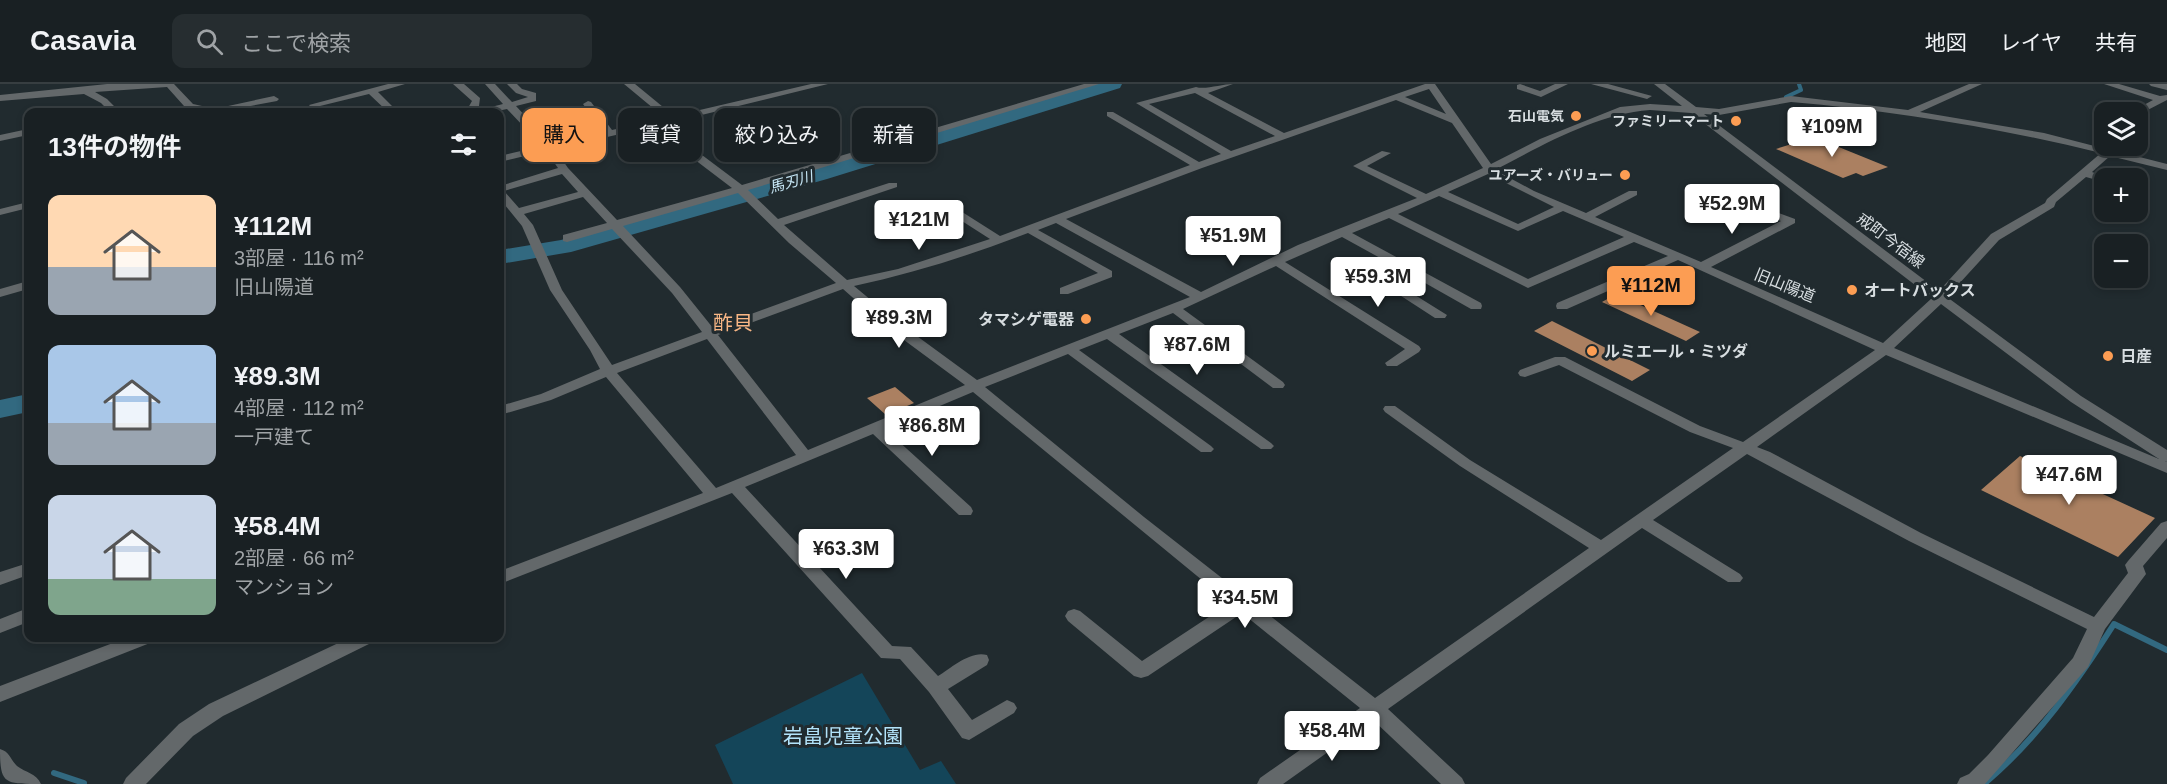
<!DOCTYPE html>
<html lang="ja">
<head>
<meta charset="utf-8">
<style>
	body { margin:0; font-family:Helvetica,"Noto Sans JP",sans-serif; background:#262d30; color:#f1f3f6; height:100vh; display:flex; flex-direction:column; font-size:22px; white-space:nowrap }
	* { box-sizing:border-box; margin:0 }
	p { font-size:20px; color:#9fa3a6 }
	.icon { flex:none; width:33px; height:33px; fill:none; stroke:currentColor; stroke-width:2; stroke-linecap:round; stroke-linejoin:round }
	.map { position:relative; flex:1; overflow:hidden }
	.details { position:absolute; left:24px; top:24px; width:480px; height:534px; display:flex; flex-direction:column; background:#192023; border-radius:12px; box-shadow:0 3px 9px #0003,0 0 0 2px #373e41 }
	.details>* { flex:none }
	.banner { position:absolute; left:522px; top:24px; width:570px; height:54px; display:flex; gap:12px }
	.tools { position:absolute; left:2094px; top:18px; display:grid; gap:12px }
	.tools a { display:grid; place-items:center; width:54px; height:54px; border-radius:12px; background:#192023; box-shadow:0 3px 9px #0003,0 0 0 2px #373e41; font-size:30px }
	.price { position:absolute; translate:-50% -51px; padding:0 14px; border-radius:6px; background:#fff; color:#222; font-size:20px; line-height:39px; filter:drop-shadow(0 2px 3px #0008) }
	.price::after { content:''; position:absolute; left:50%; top:36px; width:18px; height:14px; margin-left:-9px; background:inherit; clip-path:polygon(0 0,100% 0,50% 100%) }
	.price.current { background:#fc9d53; color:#111 }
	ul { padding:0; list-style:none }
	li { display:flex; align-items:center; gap:18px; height:150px; padding:0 24px }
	li span { display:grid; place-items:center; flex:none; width:168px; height:120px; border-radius:12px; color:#555 }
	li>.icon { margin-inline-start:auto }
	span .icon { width:72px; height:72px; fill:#fffc; stroke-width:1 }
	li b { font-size:26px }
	h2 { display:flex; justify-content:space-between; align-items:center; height:72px; padding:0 24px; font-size:26px }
	.chip { padding:0 21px; border-radius:12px; background:#192023; box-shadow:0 3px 9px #0003,0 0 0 2px #373e41; font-size:21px; line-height:54px }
	.chip.current { background:#fc9d53; color:#111 }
	header { display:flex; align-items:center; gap:36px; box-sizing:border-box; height:84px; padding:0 30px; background:#192023; border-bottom:2px solid #373e41 }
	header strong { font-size:28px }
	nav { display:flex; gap:33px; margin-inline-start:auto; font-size:21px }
	.search { width:420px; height:54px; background:#262d30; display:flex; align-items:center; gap:15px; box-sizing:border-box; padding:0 21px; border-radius:12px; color:#9fa3a6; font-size:22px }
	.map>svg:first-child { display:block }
	.green { fill:#144559 }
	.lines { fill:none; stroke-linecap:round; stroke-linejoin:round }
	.stream-far1 { stroke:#326980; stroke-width:4 }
	.stream { stroke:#326980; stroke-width:6 }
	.river { fill:#326980; fill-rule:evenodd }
	.building { fill:#ab8061 }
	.minor { fill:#63686a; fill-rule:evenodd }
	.poi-dot { fill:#fc9d53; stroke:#212b2f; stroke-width:2 }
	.labels { text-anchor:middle; stroke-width:6; stroke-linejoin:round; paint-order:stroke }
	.far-poi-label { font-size:14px; font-weight:bold; fill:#d7dde0; stroke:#212b2f; text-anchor:end }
	.far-water-label { font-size:15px; font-style:italic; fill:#c6e6f5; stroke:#212b2f }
	.street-label { font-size:16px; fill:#d7dde0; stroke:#212b2f }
	.poi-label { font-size:16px; font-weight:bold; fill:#d7dde0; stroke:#212b2f; text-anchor:start }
	.quarter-label { font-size:20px; fill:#f8b685; stroke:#212b2f }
	.near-park-label { font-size:20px; fill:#b2e3fa; stroke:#212b2f }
</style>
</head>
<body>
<header>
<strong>Casavia</strong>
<div class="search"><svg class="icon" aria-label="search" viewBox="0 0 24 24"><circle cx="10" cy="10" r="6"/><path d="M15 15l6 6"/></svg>ここで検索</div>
<nav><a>地図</a><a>レイヤ</a><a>共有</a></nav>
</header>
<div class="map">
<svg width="2167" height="700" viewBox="0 0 2167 700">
	<rect width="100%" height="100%" fill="#212b2f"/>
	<path class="green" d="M862,589L920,686L941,677L956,700H733L715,661Z"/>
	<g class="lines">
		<path class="stream-far1" d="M1786,13L1801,6L1799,0"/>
		<path class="stream" d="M54,689L84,699
			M1985,699C2038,654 2077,598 2114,540L2167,566"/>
		<path class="river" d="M1093,0H1122L1120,4L827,95L571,168L500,180V166L561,156L811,85Z
			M28,310V328L0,334V316Z"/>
	</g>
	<path class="building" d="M1814,53L1888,83L1863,92L1856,89L1843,94L1776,65Z
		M1616,210L1700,248L1686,257L1602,218Z
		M1552,237L1650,286L1632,297L1534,247Z
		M895,303L914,319L886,331L867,314Z
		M2020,372L2155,434L2118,473L1981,406Z"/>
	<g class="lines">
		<path class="minor" d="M107,0H174L193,20L202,22L179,28H162L164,26L184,22L167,3L95,8L107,15L120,28H110L101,19L84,10L0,17V11Z
			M388,0H405L378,8L398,28H388L369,10L320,22L325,28H315L309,21Z
			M453,0H464L480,14L479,22L491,23L503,20L485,0H495L512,18L528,13L516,9L507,0H517L522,5L536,9V17L516,22L551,60L603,48L583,20L588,17L591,18L612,46L665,34L624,0H635L674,32L811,0H828L677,37L690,62L742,101L1084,0H1099L748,106L778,135L889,99H897V103L784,141L847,196L898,185L990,155L940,123V119H948L1000,152L1190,81L1107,32V28H1113L1199,78L1221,70L1136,19L1196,3C1205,6 1222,0 1233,0L1208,9L1284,49L1425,0H1435L1491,80L1540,55L1620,23L1650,20L1682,22L1654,0H1665L1696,23L1719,25L1791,12L1908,26L1969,0H1982L1920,28L2044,49L2106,65L2116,63V67L2167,80V86L2110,72L2092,88L2109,94H2104V98L2086,93L2056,118L2054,123L1999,156L1947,213L2081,312L2167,366V378L2165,377L2167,378V389L1886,271L1757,363L1770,368L1921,449L2094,533L2128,489L2125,481L2128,477L2161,439L2167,437V454L2143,482L2146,490L2105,545L2088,583L1985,700H1957L1960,694L1969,690L1988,671L2073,574L2087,545L1909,457L1747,370L1653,436L1740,490L1743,494L1740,498H1728L1642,444L1388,625L1462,694L1465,700H1441L1373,636L1283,700H1257L1260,694L1360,624L1242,529L1148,592L1141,594L1134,592L1068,537L1065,532L1068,527L1074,525L1080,527L1142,577L1230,519L973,308L885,345L971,423L973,427L971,431H959L873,350L745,403L892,562L911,563L938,592C951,584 971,566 987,571L989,576L987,581L948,605L972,636L1007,616L1014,619L1017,624L1014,629L969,656L962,654L929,608L900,575L881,574L732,409L500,500V487L703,409L606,293L551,316L500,331V322L541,310L600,285L590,266L550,206L522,142L500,115V102L558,84L546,67L500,78V72L542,62L507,25L493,28L470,26L468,24L472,17ZM1429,5L1446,30L1405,13ZM1195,9L1275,52L1231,67L1149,20ZM1396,16L1452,39L1483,84L1426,110L1367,82L1391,69L1382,67L1353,82L1417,114L1298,161L1201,208L1066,135L1202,84ZM1791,18C1895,27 1999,44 2101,69L2047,115L2045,119L1991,150L1939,207L1704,30L1719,31ZM1650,26L1691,29L1932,214L1883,259L1711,183L1795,139V135L1749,118H1741V122L1781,137L1701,178L1595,133L1637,111V107H1629L1586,129L1534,107L1495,86C1543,61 1596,30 1650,26ZM668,39L682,66L732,104L617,136L568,84L555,65ZM562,90L578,108L519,124L504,107ZM1488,90L1554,123L1518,140L1448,108ZM738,109L789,159L836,199L713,244L680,203L623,142ZM1439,112L1518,147L1563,127L1624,153L1528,195L1398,130ZM583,113L607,139L563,151V157L567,158L612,145L672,209L702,248L612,281L562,206L533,141L524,130ZM1389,134L1528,204L1634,158L1668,172L1557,219L1556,222L1557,225H1567L1678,176L1875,266L1743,358L1700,342L1565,273H1555L1520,286L1518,289L1520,292L1525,293L1559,281L1690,348L1733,364L1601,456L1470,376L1395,322H1385L1383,325L1385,328L1460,382L1589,464L1375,614L1144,433L985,303L1068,270L1201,368H1211L1214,365L1211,362L1079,266L1107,255L1261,365H1271L1274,362L1271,359L1119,250L1173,229L1273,304H1283L1285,301L1283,298L1183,225L1276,182L1405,265L1385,279L1387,282H1397L1419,268L1421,265L1419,262L1285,178L1342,153L1402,186L1378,197L1435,234H1445L1447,231L1394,198L1411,191L1471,225H1481L1482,222L1481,219L1352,149ZM1056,139L1190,213L977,296L895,236L854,202C914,189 971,171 1028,149L1098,189L1060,204V210H1068L1112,193V187L1038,146ZM843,205L885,242L965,301L808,366L718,251ZM1941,220L2071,318L2159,375L1894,264ZM707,255L796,371L716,404L617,289Z
			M1520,0L1540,7L1555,0H1568L1541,13L1517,5V1Z
			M1591,0H1608L1652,12L1647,15Z
			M2104,0H2119L2160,12L2167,11V16L2138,31V28H2131L2153,16Z
			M2149,0H2167V6L2151,2Z
			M274,12L279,15L277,17L218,28L205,27Z
			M28,45V51L0,57V51Z
			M28,118V124L0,131V125Z
			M28,197V205L0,213V205Z
			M28,479V491L0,501V488Z
			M28,524V538L0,549V535Z
			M126,554H153L150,559L0,618V602Z
			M349,554H374L371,559L223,632L193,652L146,700H123L126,694L179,640L209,620Z
			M0,665C10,668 10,675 17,682C26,689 36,689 41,700C4,700 0,700 0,665Z"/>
	</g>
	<g class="poi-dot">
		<circle cx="1576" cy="32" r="6"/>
		<circle cx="1736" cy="37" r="6"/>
		<circle cx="1625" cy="91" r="6"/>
		<circle cx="1852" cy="206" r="6"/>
		<circle cx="1086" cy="235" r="6"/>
		<circle cx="1592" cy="267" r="6"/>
		<circle cx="2108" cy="272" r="6"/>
	</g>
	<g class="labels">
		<g class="far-poi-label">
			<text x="1564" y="37">石山電気</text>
			<text x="1724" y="42">ファミリーマート</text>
			<text x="1613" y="96">ユアーズ・バリュー</text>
		</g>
		<g class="far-water-label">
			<text transform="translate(791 98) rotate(-16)" y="5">馬刃川</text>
		</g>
		<g class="street-label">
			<text transform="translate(1891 156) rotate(37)" y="6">戒町今宿線</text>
			<text transform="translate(1785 201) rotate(22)" y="6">旧山陽道</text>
		</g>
		<g class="poi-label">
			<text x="1864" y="212">オートバックス</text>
			<text x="1074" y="241" text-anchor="end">タマシゲ電器</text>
			<text x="1604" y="273">ルミエール・ミツダ</text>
			<text x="2120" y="278">日産</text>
		</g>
		<g class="quarter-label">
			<text x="733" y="246">酢貝</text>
		</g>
		<g class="near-park-label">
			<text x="843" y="659">岩畠児童公園</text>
		</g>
	</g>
</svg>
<div class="tools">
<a><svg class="icon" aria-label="layers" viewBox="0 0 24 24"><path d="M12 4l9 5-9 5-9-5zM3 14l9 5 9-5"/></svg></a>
<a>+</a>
<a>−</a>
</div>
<b class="price" style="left:1832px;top:74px">¥109M</b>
<b class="price" style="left:1732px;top:151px">¥52.9M</b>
<b class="price" style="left:919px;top:167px">¥121M</b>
<b class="price" style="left:1233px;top:183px">¥51.9M</b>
<b class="price" style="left:1378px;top:224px">¥59.3M</b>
<b class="price current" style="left:1651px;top:233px">¥112M</b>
<b class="price" style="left:899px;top:265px">¥89.3M</b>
<b class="price" style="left:1197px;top:292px">¥87.6M</b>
<b class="price" style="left:932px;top:373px">¥86.8M</b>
<b class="price" style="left:2069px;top:422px">¥47.6M</b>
<b class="price" style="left:846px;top:496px">¥63.3M</b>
<b class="price" style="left:1245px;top:545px">¥34.5M</b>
<b class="price" style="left:1332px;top:678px">¥58.4M</b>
<div class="banner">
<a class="chip current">購入</a>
<a class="chip">賃貸</a>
<a class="chip">絞り込み</a>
<a class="chip">新着</a>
</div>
<section class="details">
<h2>13件の物件<svg class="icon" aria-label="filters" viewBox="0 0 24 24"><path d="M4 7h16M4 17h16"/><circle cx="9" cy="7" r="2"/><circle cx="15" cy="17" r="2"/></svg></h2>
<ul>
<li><span style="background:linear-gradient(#ffd9b3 60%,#9aa5b1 0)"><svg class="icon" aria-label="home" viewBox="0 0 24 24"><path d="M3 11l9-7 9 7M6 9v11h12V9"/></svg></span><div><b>¥112M</b><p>3部屋 · 116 m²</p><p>旧山陽道</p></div></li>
<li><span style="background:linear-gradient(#a9c7e8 65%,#9aa5b1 0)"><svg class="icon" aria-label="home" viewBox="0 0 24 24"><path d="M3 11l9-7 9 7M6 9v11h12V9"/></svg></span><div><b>¥89.3M</b><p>4部屋 · 112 m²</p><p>一戸建て</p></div></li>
<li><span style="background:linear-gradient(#c9d6e8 70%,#7fa58c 0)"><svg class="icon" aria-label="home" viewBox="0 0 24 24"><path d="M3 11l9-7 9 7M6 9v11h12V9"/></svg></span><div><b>¥58.4M</b><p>2部屋 · 66 m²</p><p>マンション</p></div></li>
</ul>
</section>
</div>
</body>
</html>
